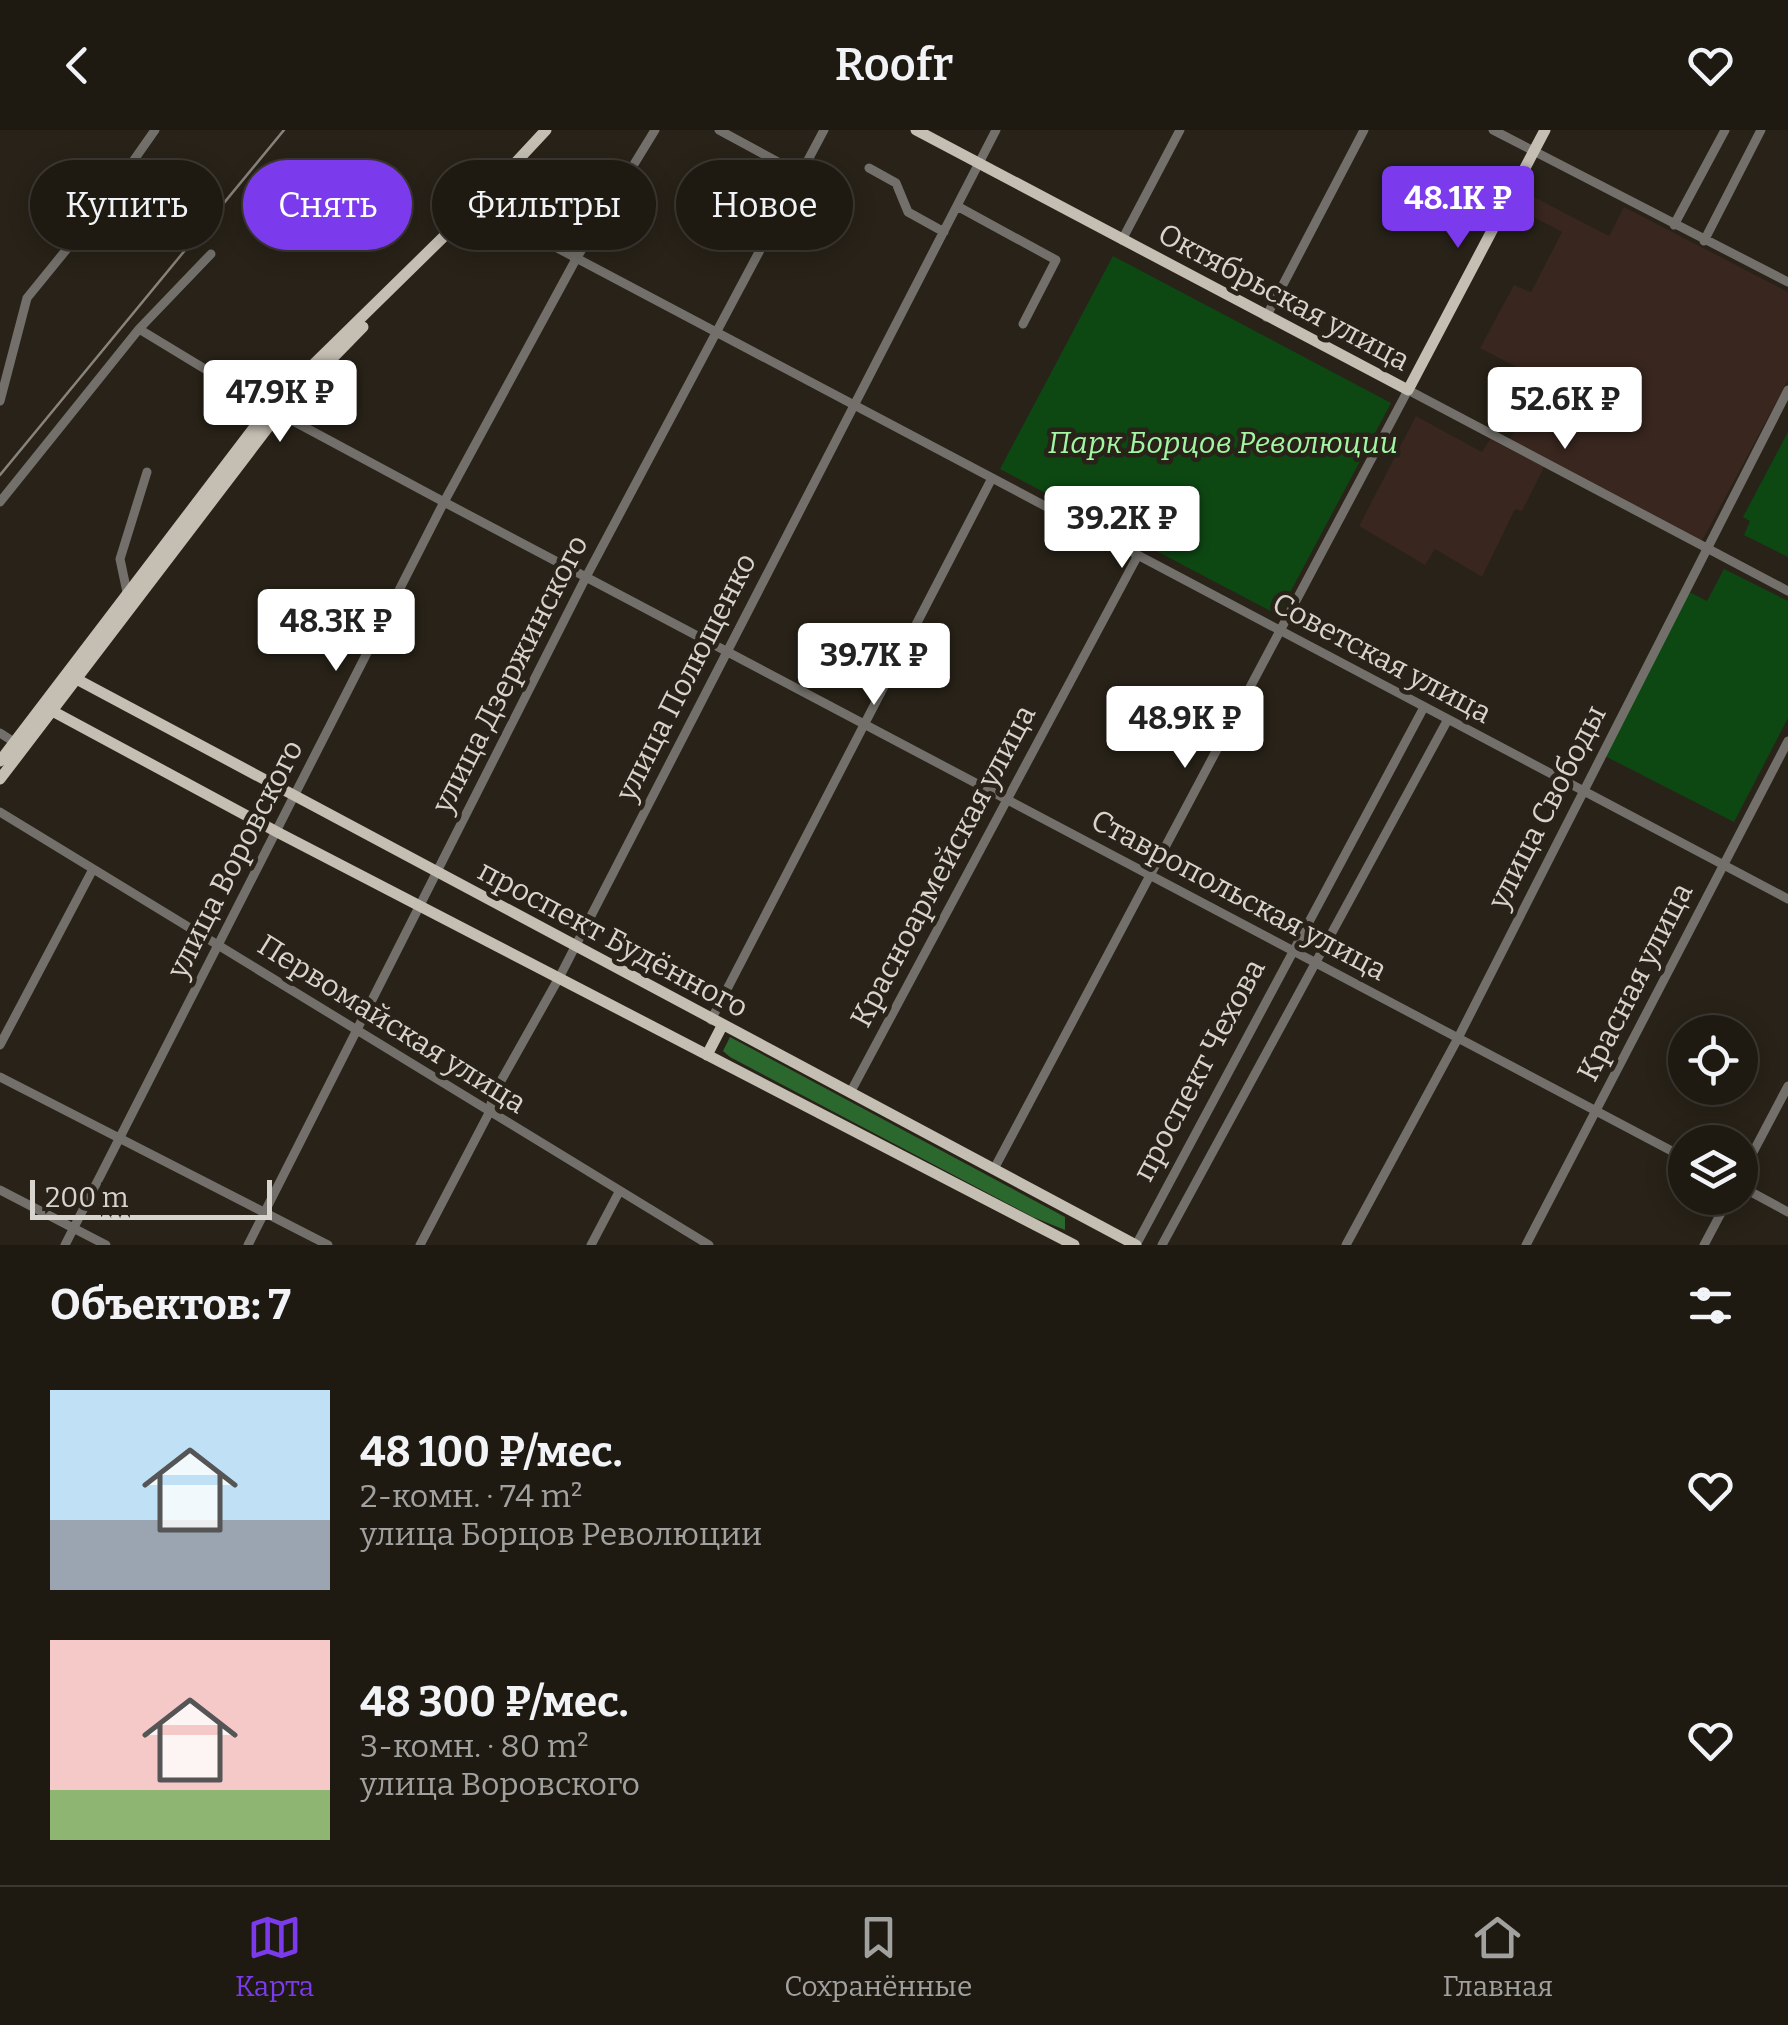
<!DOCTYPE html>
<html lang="ru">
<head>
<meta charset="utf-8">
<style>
	body { margin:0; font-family:Bitter,serif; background:#2b2720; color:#f1f3f6; height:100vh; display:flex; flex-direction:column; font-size:38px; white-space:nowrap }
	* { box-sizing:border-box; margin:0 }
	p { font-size:32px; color:#a1a19f }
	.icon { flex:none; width:55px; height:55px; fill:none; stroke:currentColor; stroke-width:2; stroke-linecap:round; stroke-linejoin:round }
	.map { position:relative; height:1115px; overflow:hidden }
	.panel { display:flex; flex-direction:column; background:#1e1a12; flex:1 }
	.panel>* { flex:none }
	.hud { position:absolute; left:30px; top:30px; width:1000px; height:90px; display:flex; gap:20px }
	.fabs { position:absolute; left:1668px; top:885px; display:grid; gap:20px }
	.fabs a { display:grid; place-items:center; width:90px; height:90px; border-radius:50%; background:#1e1a12; box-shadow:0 5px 25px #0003,0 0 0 2px #3c3832; font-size:50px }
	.scale { position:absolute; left:30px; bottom:25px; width:242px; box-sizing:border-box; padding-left:10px; border:5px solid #d7d3cd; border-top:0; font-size:28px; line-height:35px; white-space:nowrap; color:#d7d3cd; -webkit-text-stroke:8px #282218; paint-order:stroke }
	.price { position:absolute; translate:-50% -85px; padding:0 22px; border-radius:10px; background:#fff; color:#222; font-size:32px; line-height:65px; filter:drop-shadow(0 2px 5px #0008) }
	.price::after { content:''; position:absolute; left:50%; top:60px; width:30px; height:22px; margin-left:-15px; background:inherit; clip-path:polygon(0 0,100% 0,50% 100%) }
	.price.selected { background:#7c3aed; color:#fff }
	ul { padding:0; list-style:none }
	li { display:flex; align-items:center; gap:30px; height:250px; padding:0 50px }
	li span { display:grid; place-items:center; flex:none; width:280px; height:200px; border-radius:0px; color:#555 }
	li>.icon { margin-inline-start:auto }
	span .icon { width:120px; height:120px; fill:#fffc; stroke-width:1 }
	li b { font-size:42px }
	h2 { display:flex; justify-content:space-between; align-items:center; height:120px; padding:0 50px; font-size:42px }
	.pill { padding:0 35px; border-radius:45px; background:#1e1a12; box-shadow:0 5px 25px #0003,0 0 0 2px #3c3832; font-size:35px; line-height:90px }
	.pill.selected { background:#7c3aed; color:#fff }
	header { display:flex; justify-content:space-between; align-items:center; height:130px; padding:0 50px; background:#1e1a12; font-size:45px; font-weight:600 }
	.dock { display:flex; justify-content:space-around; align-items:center; height:140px; border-top:2px solid #3c3832; background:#1e1a12; font-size:28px; color:#a1a19f }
	.dock a { display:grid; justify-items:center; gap:5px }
	.dock .selected { color:#7c3aed }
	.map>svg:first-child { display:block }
	.commercial { fill:#38261f }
	.green { fill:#0d4813 }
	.forest { fill:#2b682e }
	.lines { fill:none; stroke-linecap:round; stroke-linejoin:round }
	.minor { stroke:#73706b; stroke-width:9 }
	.major { stroke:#c4beb3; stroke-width:11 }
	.rail { stroke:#88837b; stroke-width:2.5 }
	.labels { text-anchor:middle; stroke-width:9; stroke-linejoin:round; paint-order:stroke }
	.street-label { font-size:30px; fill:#d7d3cd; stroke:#282218 }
	.park-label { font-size:30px; font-style:italic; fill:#a2f6a3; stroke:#282218 }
</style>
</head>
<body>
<header><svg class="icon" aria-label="back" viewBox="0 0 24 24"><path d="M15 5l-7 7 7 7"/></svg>Roofr<svg class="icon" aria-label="heart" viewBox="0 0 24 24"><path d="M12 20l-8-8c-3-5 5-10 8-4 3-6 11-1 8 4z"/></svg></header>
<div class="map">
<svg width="1788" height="1115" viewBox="0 0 1788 1115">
	<rect width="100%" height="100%" fill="#282218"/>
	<path class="commercial" d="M1532,66L1609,106L1624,77L1788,162V250L1702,411L1509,310L1541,250L1480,218L1514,155L1531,162L1562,102L1524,82Z
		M1416,286L1482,322L1490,309L1544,337L1522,381L1515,379L1482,447L1435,419L1425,435L1359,396Z"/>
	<path class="green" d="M1113,126L1391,273L1278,485L1000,339Z
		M1788,302V427L1744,405L1750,391L1743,387Z
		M1724,439L1788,471V588L1734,692L1603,625L1687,461L1707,471Z"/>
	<path class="forest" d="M730,907L1065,1087V1100L1033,1087L730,927L723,921Z"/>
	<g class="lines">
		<path class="minor" d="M719,0L800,44
			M1493,0L1788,152
			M869,38L896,53L908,82L944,102
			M476,75L1788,769
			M957,76L1056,130L1023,194
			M1674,95L1725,0
			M1122,110L1180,0
			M1704,111L1761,0
			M1266,187L1364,0
			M139,199L269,278L444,372L1685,1028
			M0,271L27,168L101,77L155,0
			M0,372L139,199L211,124
			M127,462L120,429L147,342
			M0,603L14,612
			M0,682L709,1115
			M711,890L991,350
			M0,915L92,741
			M0,947L328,1115
			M850,963L1137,427
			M994,1039L1408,260L1788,461
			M1740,1047L1788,956
			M1740,1056L1788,1082
			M0,1060L106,1115
			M65,1115L444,372L576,129L655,0
			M248,1115L586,447L824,0
			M420,1115L489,983L493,965L560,846L996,0
			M591,1115L619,1062
			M1136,1115L1423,579
			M1162,1115L1447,591
			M1346,1115L1457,910L1788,260
			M1526,1115L1788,611
			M1704,1115L1729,1068"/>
		<path class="major" d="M916,0L1408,260L1545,0
			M67,544L1136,1115
			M43,576L277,702L1074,1115
			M0,631L269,278L476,75L546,0
			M0,649L279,283L363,197
			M707,925L722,896"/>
		<path class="rail" d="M0,345L284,0"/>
	</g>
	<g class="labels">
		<g class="street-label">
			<text transform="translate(1284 167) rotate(28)" y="10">Октябрьская улица</text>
			<text transform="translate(1382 528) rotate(28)" y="10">Советская улица</text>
			<text transform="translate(510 544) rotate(-63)" y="10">улица Дзержинского</text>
			<text transform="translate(686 547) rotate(-63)" y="10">улица Полющенко</text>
			<text transform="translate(1547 677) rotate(-63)" y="10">улица Свободы</text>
			<text transform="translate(235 729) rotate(-63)" y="10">улица Воровского</text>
			<text transform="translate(943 736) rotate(-62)" y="10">Красноармейская улица</text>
			<text transform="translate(1239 765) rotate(28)" y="10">Ставропольская улица</text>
			<text transform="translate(613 809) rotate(28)" y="10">проспект Будённого</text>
			<text transform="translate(1635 852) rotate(-63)" y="10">Красная улица</text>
			<text transform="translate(392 894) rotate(32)" y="10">Первомайская улица</text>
			<text transform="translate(1199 940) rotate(-62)" y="10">проспект Чехова</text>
		</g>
		<g class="park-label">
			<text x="1223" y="323">Парк Борцов Революции</text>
		</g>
	</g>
</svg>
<div class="fabs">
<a><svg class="icon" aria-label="locate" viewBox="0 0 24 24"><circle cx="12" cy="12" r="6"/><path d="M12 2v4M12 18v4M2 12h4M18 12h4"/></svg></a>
<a><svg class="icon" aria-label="layers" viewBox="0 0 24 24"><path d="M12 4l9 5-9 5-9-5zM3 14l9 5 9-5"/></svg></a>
</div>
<div class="scale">200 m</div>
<b class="price selected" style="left:1458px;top:121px">48.1K ₽</b>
<b class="price" style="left:280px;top:315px">47.9K ₽</b>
<b class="price" style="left:1565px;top:322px">52.6K ₽</b>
<b class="price" style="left:1122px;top:441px">39.2K ₽</b>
<b class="price" style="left:336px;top:544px">48.3K ₽</b>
<b class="price" style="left:874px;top:578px">39.7K ₽</b>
<b class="price" style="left:1185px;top:641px">48.9K ₽</b>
<div class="hud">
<a class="pill">Купить</a>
<a class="pill selected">Снять</a>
<a class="pill">Фильтры</a>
<a class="pill">Новое</a>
</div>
</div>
<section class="panel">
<h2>Объектов: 7<svg class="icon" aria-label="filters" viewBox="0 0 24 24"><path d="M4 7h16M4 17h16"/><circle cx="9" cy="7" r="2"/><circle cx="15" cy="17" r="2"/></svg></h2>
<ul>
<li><span style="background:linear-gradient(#bfe0f5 65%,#9aa5b1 0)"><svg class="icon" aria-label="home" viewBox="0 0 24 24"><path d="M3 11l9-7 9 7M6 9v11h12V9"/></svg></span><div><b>48 100 ₽/мес.</b><p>2-комн. · 74 m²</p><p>улица Борцов Революции</p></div><svg class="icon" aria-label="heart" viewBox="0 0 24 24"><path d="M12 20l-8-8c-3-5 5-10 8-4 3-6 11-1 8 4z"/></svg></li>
<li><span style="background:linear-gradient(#f6c9c9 75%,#8fb573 0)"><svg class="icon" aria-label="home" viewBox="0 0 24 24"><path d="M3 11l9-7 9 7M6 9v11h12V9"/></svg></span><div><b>48 300 ₽/мес.</b><p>3-комн. · 80 m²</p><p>улица Воровского</p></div><svg class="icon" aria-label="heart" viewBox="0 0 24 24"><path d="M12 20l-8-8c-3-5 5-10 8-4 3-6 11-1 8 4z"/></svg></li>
</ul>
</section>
<nav class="dock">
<a class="selected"><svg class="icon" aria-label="map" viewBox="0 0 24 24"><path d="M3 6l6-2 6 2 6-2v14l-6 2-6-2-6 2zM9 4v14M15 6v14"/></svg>Карта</a>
<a><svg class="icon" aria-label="saved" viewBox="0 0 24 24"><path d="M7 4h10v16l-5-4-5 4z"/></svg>Сохранённые</a>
<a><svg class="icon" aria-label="home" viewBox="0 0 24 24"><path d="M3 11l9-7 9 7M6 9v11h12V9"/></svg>Главная</a>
</nav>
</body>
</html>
